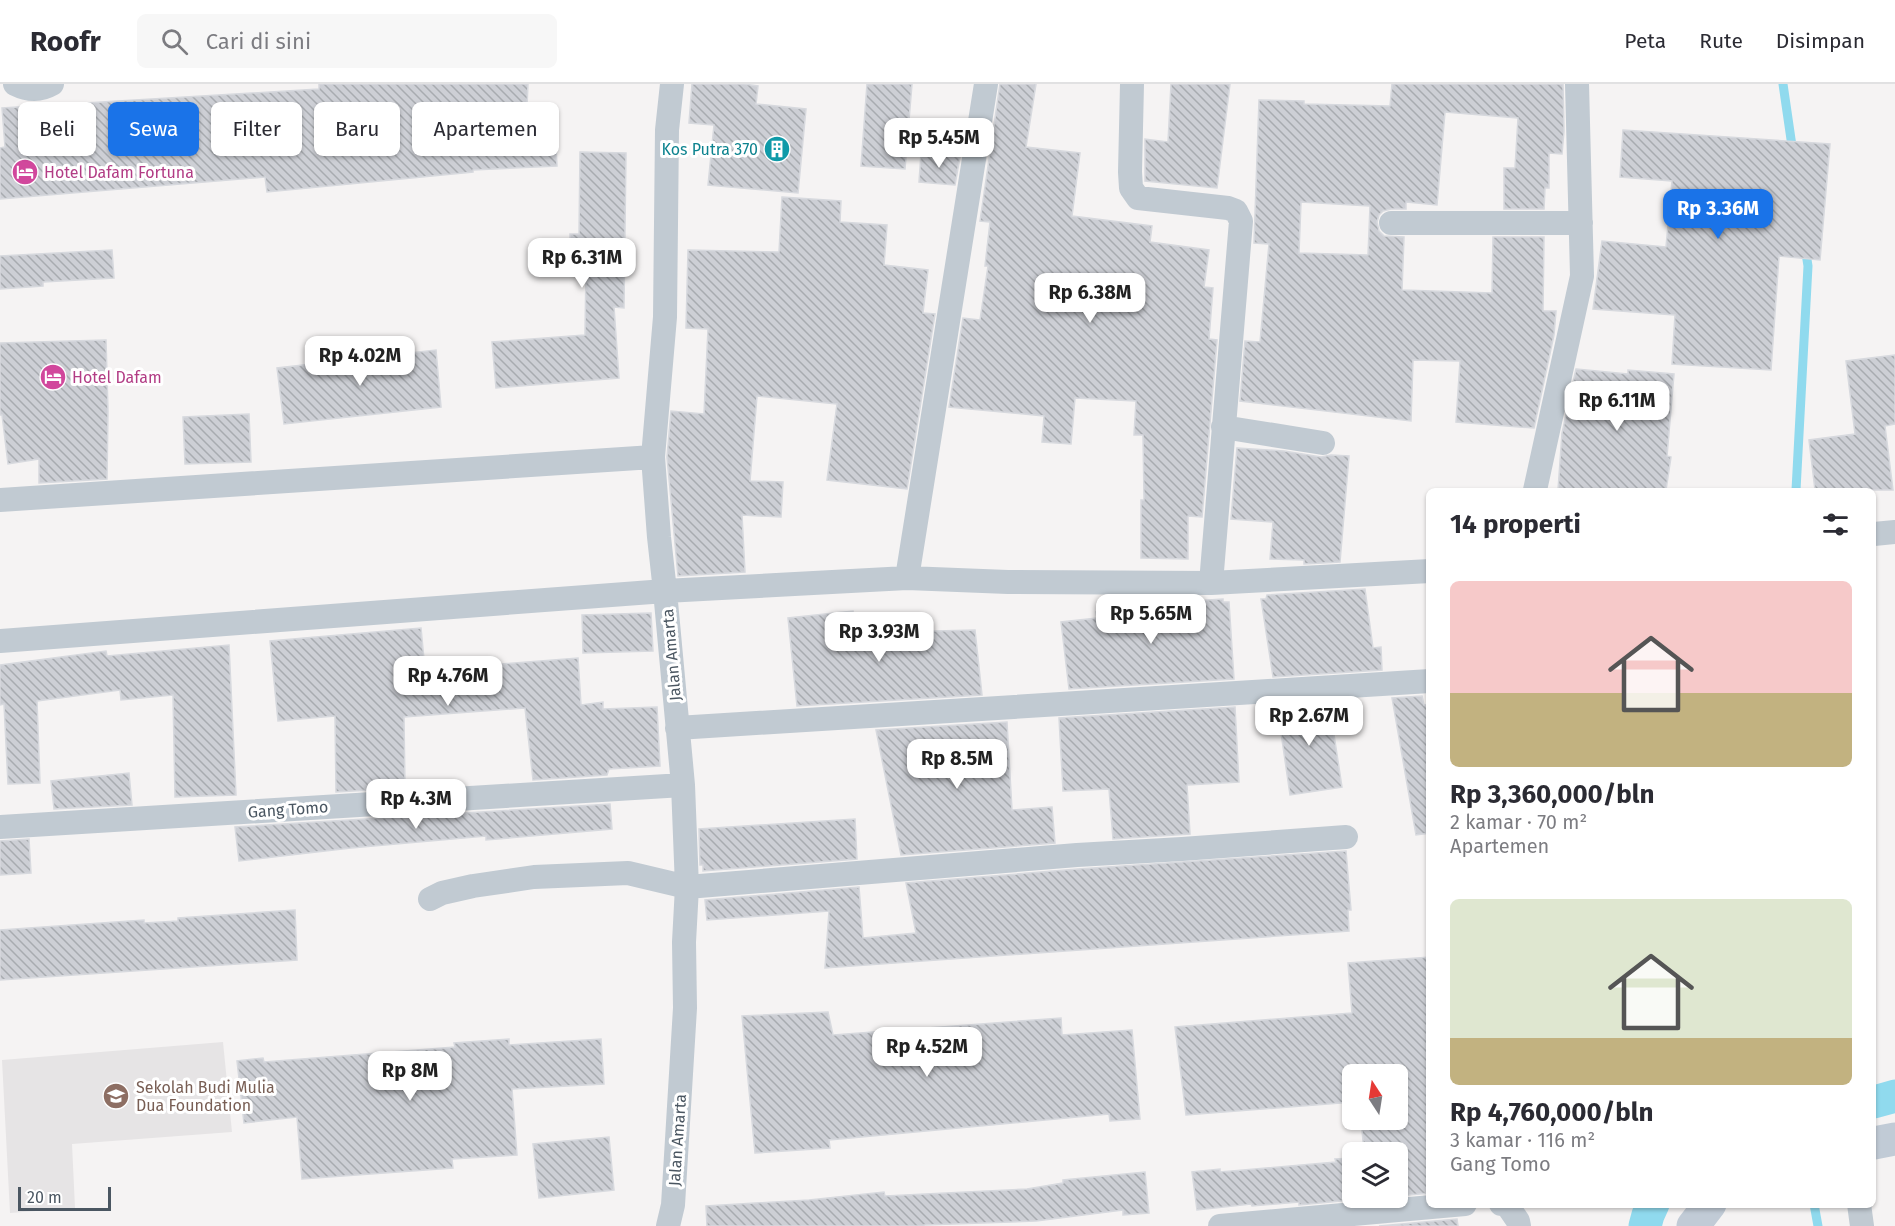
<!DOCTYPE html>
<html lang="id">
<head>
<meta charset="utf-8">
<style>
	body { margin:0; font-family:"Fira Sans",sans-serif; background:#f7f7f7; color:#2b2b33; height:100vh; display:flex; flex-direction:column; font-size:22px; white-space:nowrap }
	* { box-sizing:border-box; margin:0 }
	p { font-size:20px; color:#7c7c81 }
	.icon { flex:none; width:33px; height:33px; fill:none; stroke:currentColor; stroke-width:2; stroke-linecap:round; stroke-linejoin:round }
	.map { position:relative; flex:1; overflow:hidden }
	.panel { position:absolute; left:1426px; top:404px; width:450px; height:720px; display:flex; flex-direction:column; background:#fff; border-radius:9px; box-shadow:0 2px 4px #0004 }
	.panel>* { flex:none }
	.hud { position:absolute; left:18px; top:18px; width:570px; height:54px; display:flex; gap:12px }
	.needle { width:39px; rotate:348deg }
	.fabs { position:absolute; left:1342px; top:980px; display:grid; gap:12px }
	.fabs a { display:grid; place-items:center; width:66px; height:66px; border-radius:9px; background:#fff; box-shadow:0 2px 4px #0004; font-size:30px }
	.scale { position:absolute; left:18px; bottom:15px; width:93px; box-sizing:border-box; padding-left:6px; border:3px solid #4a5661; border-top:0; font-size:16px; line-height:21px; white-space:nowrap; color:#4a5661; -webkit-text-stroke:4px #fff; paint-order:stroke }
	.price { position:absolute; translate:-50% -51px; padding:0 14px; border-radius:12px; background:#fff; color:#222; font-size:20px; line-height:39px; filter:drop-shadow(0 2px 3px #0008) }
	.price::after { content:''; position:absolute; left:50%; top:36px; width:18px; height:14px; margin-left:-9px; background:inherit; clip-path:polygon(0 0,100% 0,50% 100%) }
	.price.active { background:#1a73e8; color:#fff }
	ul { padding:0; list-style:none }
	li { display:grid; align-content:center; gap:12px; height:318px; padding:0 24px }
	li span { display:grid; place-items:center; height:186px; border-radius:9px; color:#555 }
	li>.icon { margin-inline-start:auto }
	span .icon { width:108px; height:108px; fill:#fffc; stroke-width:1 }
	li b { font-size:26px }
	h2 { display:flex; justify-content:space-between; align-items:center; height:72px; padding:0 24px; font-size:26px }
	.chip { padding:0 21px; border-radius:9px; background:#fff; box-shadow:0 2px 4px #0004; font-size:21px; line-height:54px }
	.chip.active { background:#1a73e8; color:#fff }
	header { display:flex; align-items:center; gap:36px; box-sizing:border-box; height:84px; padding:0 30px; background:#fff; border-bottom:2px solid #e1e1e2 }
	header strong { font-size:28px }
	nav { display:flex; gap:33px; margin-inline-start:auto; font-size:21px }
	.search { width:420px; height:54px; background:#f7f7f7; display:flex; align-items:center; gap:15px; box-sizing:border-box; padding:0 21px; border-radius:9px; color:#7c7c81; font-size:22px }
	.map>svg:first-child { display:block }
	.education { fill:#e6e4e5 }
	.lines { fill:none; stroke-linecap:round; stroke-linejoin:round }
	.stream { stroke:#90daee; stroke-width:9 }
	.canal { stroke:#90daee; stroke-width:33 }
	.building { fill:url(#building-back-hatch); stroke:#d7d9de; stroke-width:1.5; fill-rule:evenodd }
	.street { stroke:#c1cad2; stroke-width:24 }
	.secondary { stroke:#c1cbd6; stroke-width:33 }
	.labels { text-anchor:middle; stroke-width:6; stroke-linejoin:round; paint-order:stroke }
	.culture-label { font-size:16px; fill:#0d838f; stroke:#fff; text-anchor:end }
	.hotel-label { font-size:16px; fill:#b23c85; stroke:#fff; text-anchor:start }
	.street-label { font-size:16px; fill:#4a5661; stroke:#fff }
	.education-label { font-size:16px; fill:#785e54; stroke:#fff; text-anchor:start }
</style>
</head>
<body>
<header>
<strong>Roofr</strong>
<div class="search"><svg class="icon" aria-label="search" viewBox="0 0 24 24"><circle cx="10" cy="10" r="6"/><path d="M15 15l6 6"/></svg>Cari di sini</div>
<nav><a>Peta</a><a>Rute</a><a>Disimpan</a></nav>
</header>
<div class="map">
<svg width="1895" height="1142" viewBox="0 0 1895 1142">
	<defs>
		<pattern id="building-back-hatch" width="6" height="6" patternUnits="userSpaceOnUse" patternTransform="scale(1.5)"><rect width="6" height="6" fill="#cdcfd5"/><path d="M-1 5l2 2M0 0l6 6M5-1l2 2" fill="none" stroke="#a8abb0"/></pattern>
	</defs>
	<rect width="100%" height="100%" fill="#f5f3f3"/>
	<path class="education" d="M223,958L232,1048L72,1060L75,1124L10,1129L2,976Z"/>
	<g class="lines">
		<path class="stream" d="M1783,0L1793,69
			M1796,406L1808,182L1805,163
			M1814,1120L1818,1142"/>
		<path class="canal" d="M1874,1018L1895,1012
			M1645,1142L1648,1131L1653,1120"/>
	</g>
	<path class="building" d="M319,0H528L526,45L555,43L557,82L473,86V88L267,108L265,93L0,115V64L5,63L2,24L319,5Z
		M692,0H744L758,2L756,20L806,25L798,109L708,101L714,41L689,39Z
		M867,0H912L905,85L861,82Z
		M1000,0H1036L1026,63L1080,69L1072,132L1152,142L1150,158L1209,166L1204,203L1213,204L1209,255L1217,256L1202,433L1188,432V475L1141,474V416H1144L1143,351H1134L1136,317L1075,314L1071,360L1042,358L1044,332L949,323L963,234L980,236L988,182H985L990,138L980,137Z
		M1171,0H1230L1217,104L1145,97V55L1168,58Z
		M1392,0H1563L1564,47L1562,70L1549,69V104H1545L1544,125H1504V84H1515L1518,34L1445,28L1437,121L1406,118V125H1391L1383,127L1379,131L1377,138L1379,147L1384,152L1404,153L1402,206L1492,209L1493,153H1544L1543,227H1556L1554,251L1534,344L1456,338L1460,277L1413,276L1411,337L1240,317L1245,257L1260,258L1269,160L1254,159L1259,16L1304,17V20L1390,22ZM1301,118L1370,122L1368,171L1299,169Z
		M1623,46L1830,60L1820,176L1779,172L1771,286L1672,280L1675,231L1593,225L1602,157L1666,163L1672,97L1620,93Z
		M580,68L626,69L624,224L614,223L619,294L496,304L492,258L585,251L586,183H570V150H579Z
		M921,69L960,73L955,101L919,98Z
		M782,113L841,117L840,138L887,141L884,181L928,186L923,229L935,230L907,405L827,396L837,320L757,312L750,397L783,398L781,433L742,431L745,488L678,492L667,373L671,327L704,330L708,245L686,244L688,166L779,168Z
		M112,166L114,194L43,198V202L0,205V172Z
		M106,256L108,327L107,395L39,399V375L8,380L2,331H0V259Z
		M436,266L441,323L284,340L277,284Z
		M1895,271V340L1885,342L1893,406H1815L1809,356L1855,350L1846,277Z
		M1576,285L1628,290V286L1674,290L1667,372L1671,373L1666,406H1558L1562,349Z
		M249,330L251,378L185,380L183,333Z
		M1237,364L1284,367L1321,373L1331,371L1349,372L1340,478L1304,480V476L1270,475L1273,438L1231,435Z
		M1365,505L1373,564L1381,563L1382,586L1273,593L1261,515H1266L1267,511Z
		M1223,515V518H1229L1234,595L1069,605L1061,538L1097,534L1096,528L1145,522V520Z
		M853,527L855,549L975,546L982,611L797,622L788,534Z
		M651,529L653,567L583,569L582,531Z
		M421,544L425,586L578,574L581,621L603,618V625L657,623L660,682L609,685L607,691L533,696L525,624L404,633L405,704L336,708L335,632L278,637L270,557Z
		M229,561L236,711L175,713L173,611L121,616L120,606L37,617L40,699L8,700L4,620L0,621V581L106,567L107,572Z
		M1422,612L1424,621L1430,620V749L1416,751L1392,614Z
		M1329,618L1342,703L1290,711L1277,621Z
		M1235,623L1239,698L1187,701L1190,750L1113,755L1109,705L1063,707L1059,634Z
		M1007,638L1012,726L1052,723L1055,759L901,771L876,646Z
		M129,689L132,721L54,725L51,697Z
		M610,720L612,745L486,756V752L351,764L239,777L235,743Z
		M855,735L857,775L703,787V781H700L699,745Z
		M29,755L31,789L0,791V757Z
		M1346,767L1351,826H1348L1349,847L825,884L829,827L707,836L705,816L859,803L863,854L916,849L906,799L1078,785Z
		M295,826L297,876L0,896V846L144,836V839L178,837V834Z
		M1430,873V1109L1398,1112V1068H1364L1361,1035H1398V990H1353V1018L1186,1031L1175,943L1352,929L1348,879Z
		M828,928L833,951L1061,934L1062,951L1132,946L1140,1035L1110,1037L1109,1030L829,1056L830,1064L755,1069L742,932Z
		M509,955V961L601,955L604,1000L512,1005L517,1071L452,1075L453,1084L302,1095L297,1033L244,1039L237,977L263,974L264,978L455,963L454,959Z
		M609,1053L614,1106L539,1114L533,1060Z
		M1353,1074V1113H1384L1299,1121V1118L1252,1122L1251,1120L1197,1126L1192,1088L1220,1085V1088L1336,1078L1335,1075Z
		M1145,1088L1149,1129L1123,1131V1126L1036,1137L924,1141V1142H707L706,1122L809,1116L884,1108L885,1112L1027,1105L1063,1099V1096Z
		M1457,1135L1458,1142H1379Z"/>
	<g class="lines">
		<path class="street" d="M15,0C27,6 40,7 52,0
			M1132,0L1130,88L1131,104L1138,114L1228,124L1236,127L1241,137L1211,499
			M1391,139H1581
			M1223,343L1323,359
			M1535,406L1582,192L1577,0
			M0,416L653,373
			M1874,450L1895,448
			M907,494L986,0
			M0,557L665,507L907,494L1008,498L1211,499L1430,487
			M677,644L1430,597
			M0,743L683,701
			M430,815L442,809L473,802L534,793L628,789L687,803L1077,771L1182,765L1346,753
			M1501,1120L1507,1121L1518,1137L1519,1142
			M1859,1120L1862,1142
			M668,1142L673,1121L685,924L684,858L687,803L683,701L665,507L659,453L653,373L665,233L667,46L672,0
			M1220,1142L1465,1120"/>
		<path class="secondary" d="M1874,1059L1895,1055
			M1693,1142L1710,1120"/>
	</g>
	<defs>
		<symbol id="building-disc" viewBox="-11 -11 22 22"><circle r="9.5" fill="#0f9aa8" stroke="#fff"/><path d="M-4-6H4V6H1V3H-1V6H-4ZM-2.5-4.3h1.7v1.8h-1.7ZM.8-4.3h1.7v1.8H.8ZM-2.5-1h1.7V.8h-1.7ZM.8-1h1.7V.8H.8Z" fill="#fff"/></symbol>
		<symbol id="hotel-disc" viewBox="-11 -11 22 22"><circle r="9.5" fill="#d1479c" stroke="#fff"/><path d="M-6-4.5h1.5V1H6V5H4.5V3h-9V5H-6ZM-4 0a1.8 1.8 0 1 1 3.6 0ZM.5 0V-2.5h3Q6-2.5 6 0Z" fill="#fff"/></symbol>
		<symbol id="school-disc" viewBox="-11 -11 22 22"><circle r="9.5" fill="#8d6e63" stroke="#fff"/><path d="M0-5L7-2L0 1L-7-2ZM-4 1L0 2.5L4 1V4Q0 6-4 4Z" fill="#fff"/></symbol>
	</defs>
	<g fill-rule="evenodd">
		<use href="#building-disc" x="762" y="50" width="30" height="30"/>
		<use href="#hotel-disc" x="10" y="73" width="30" height="30"/>
		<use href="#hotel-disc" x="38" y="278" width="30" height="30"/>
		<use href="#school-disc" x="101" y="997" width="30" height="30"/>
	</g>
	<g class="labels">
		<g class="culture-label">
			<text x="758" y="71">Kos Putra 370</text>
		</g>
		<g class="hotel-label">
			<text x="44" y="94">Hotel Dafam Fortuna</text>
			<text x="72" y="299">Hotel Dafam</text>
		</g>
		<g class="street-label">
			<text transform="translate(671 571) rotate(-95)" y="6">Jalan Amarta</text>
			<text transform="translate(288 725) rotate(-4)" y="6">Gang Tomo</text>
			<text transform="translate(677 1056) rotate(-86)" y="6">Jalan Amarta</text>
		</g>
		<g class="education-label">
			<text x="136" y="1009">Sekolah Budi Mulia<tspan x="136" dy="18">Dua Foundation</tspan></text>
		</g>
	</g>
</svg>
<div class="fabs">
<a><svg class="needle" viewBox="-14 -14 28 28"><path d="M0-13l5 13h-10z" fill="#e53935"/><path d="M0 13l5-13h-10z" fill="#7c7c81"/></svg></a>
<a><svg class="icon" aria-label="layers" viewBox="0 0 24 24"><path d="M12 4l9 5-9 5-9-5zM3 14l9 5 9-5"/></svg></a>
</div>
<div class="scale">20 m</div>
<b class="price" style="left:939px;top:85px">Rp 5.45M</b>
<b class="price active" style="left:1718px;top:156px">Rp 3.36M</b>
<b class="price" style="left:582px;top:205px">Rp 6.31M</b>
<b class="price" style="left:1090px;top:240px">Rp 6.38M</b>
<b class="price" style="left:360px;top:303px">Rp 4.02M</b>
<b class="price" style="left:1617px;top:348px">Rp 6.11M</b>
<b class="price" style="left:1151px;top:561px">Rp 5.65M</b>
<b class="price" style="left:879px;top:579px">Rp 3.93M</b>
<b class="price" style="left:448px;top:623px">Rp 4.76M</b>
<b class="price" style="left:1309px;top:663px">Rp 2.67M</b>
<b class="price" style="left:957px;top:706px">Rp 8.5M</b>
<b class="price" style="left:416px;top:746px">Rp 4.3M</b>
<b class="price" style="left:927px;top:994px">Rp 4.52M</b>
<b class="price" style="left:410px;top:1018px">Rp 8M</b>
<div class="hud">
<a class="chip">Beli</a>
<a class="chip active">Sewa</a>
<a class="chip">Filter</a>
<a class="chip">Baru</a>
<a class="chip">Apartemen</a>
</div>
<section class="panel">
<h2>14 properti<svg class="icon" aria-label="filters" viewBox="0 0 24 24"><path d="M4 7h16M4 17h16"/><circle cx="9" cy="7" r="2"/><circle cx="15" cy="17" r="2"/></svg></h2>
<ul>
<li><span style="background:linear-gradient(#f6c9c9 60%,#c2b280 0)"><svg class="icon" aria-label="home" viewBox="0 0 24 24"><path d="M3 11l9-7 9 7M6 9v11h12V9"/></svg></span><div><b>Rp 3,360,000/bln</b><p>2 kamar · 70 m²</p><p>Apartemen</p></div></li>
<li><span style="background:linear-gradient(#dfe7d0 75%,#c2b280 0)"><svg class="icon" aria-label="home" viewBox="0 0 24 24"><path d="M3 11l9-7 9 7M6 9v11h12V9"/></svg></span><div><b>Rp 4,760,000/bln</b><p>3 kamar · 116 m²</p><p>Gang Tomo</p></div></li>
</ul>
</section>
</div>
</body>
</html>
